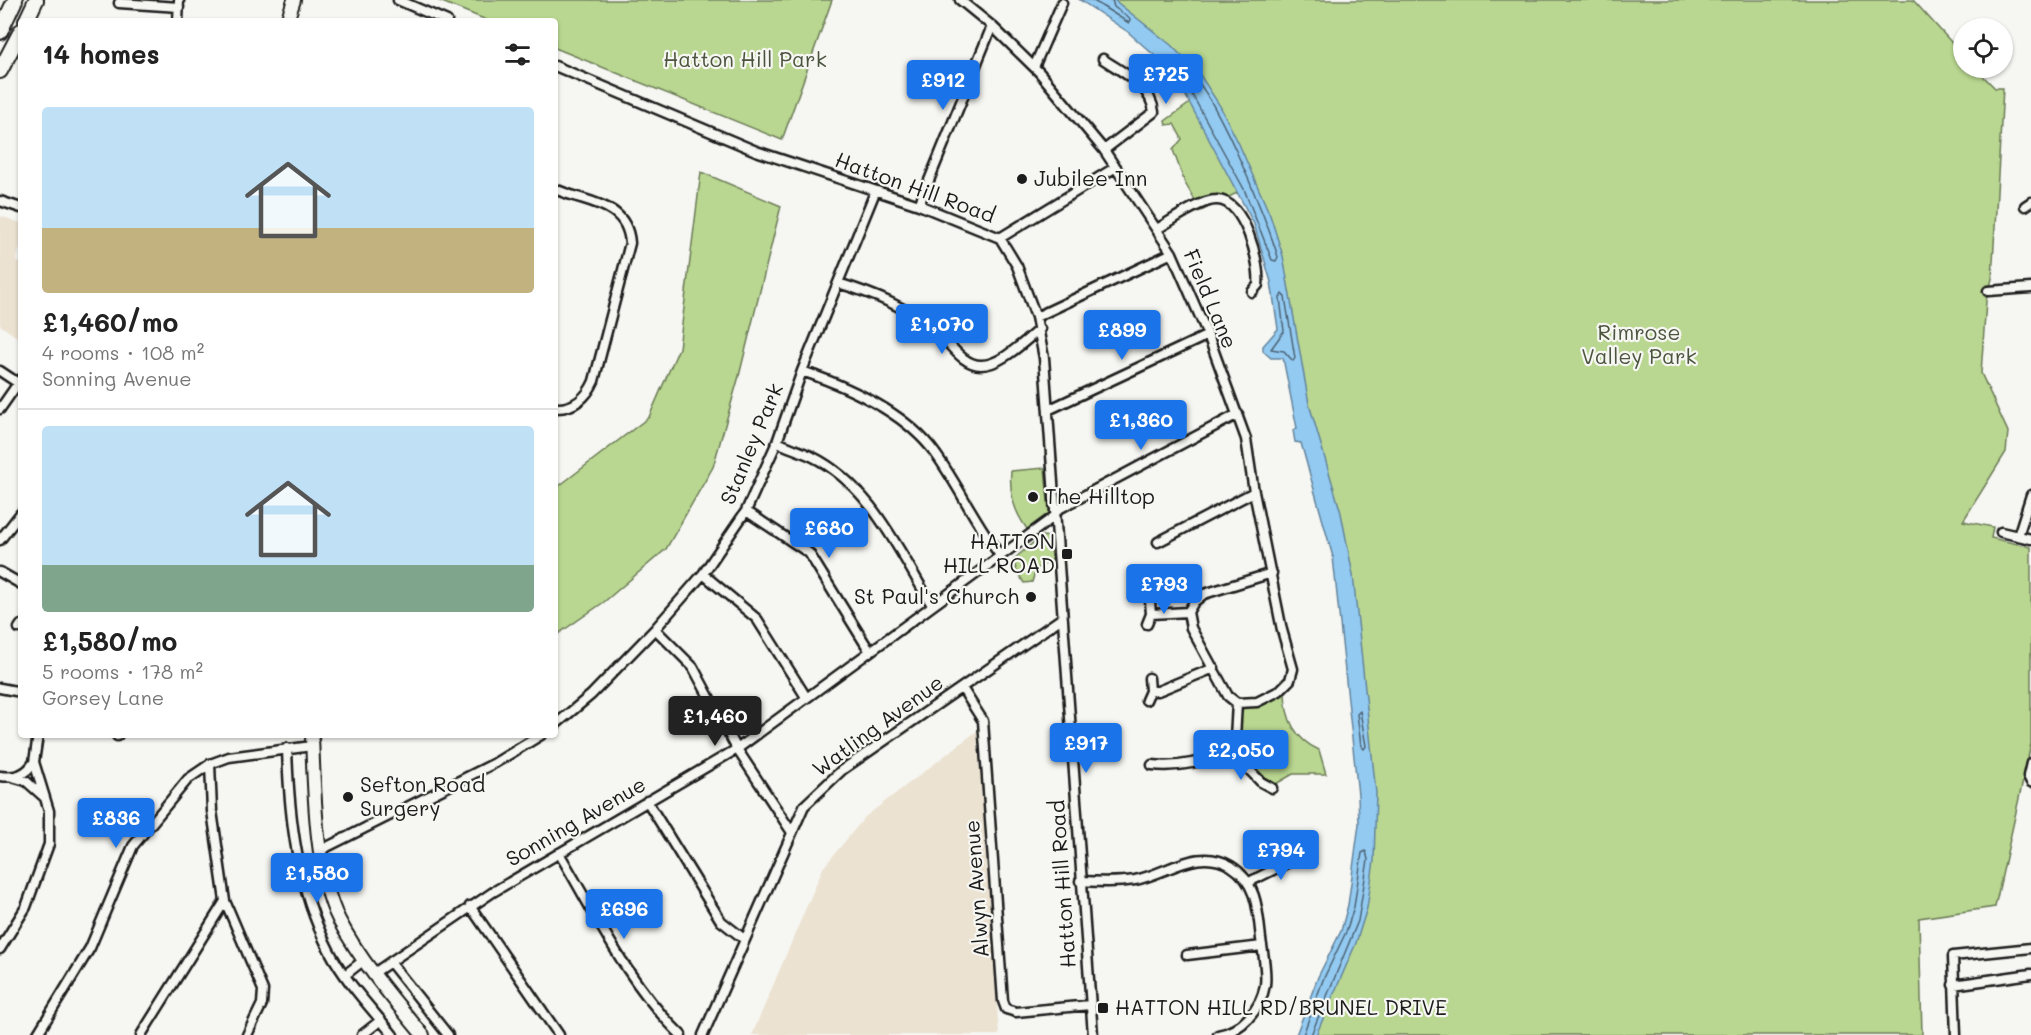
<!DOCTYPE html>
<html lang="en">
<head>
<meta charset="utf-8">
<style>
	body { margin:0; font-family:Mali,sans-serif; background:#f2f2f2; color:#222; height:100vh; display:flex; flex-direction:column; font-size:22px; white-space:nowrap }
	* { box-sizing:border-box; margin:0 }
	p { font-size:20px; color:#767676 }
	.icon { flex:none; width:33px; height:33px; fill:none; stroke:currentColor; stroke-width:2; stroke-linecap:round; stroke-linejoin:round }
	.map { position:relative; flex:1; overflow:hidden }
	.drawer { position:absolute; left:18px; top:18px; width:540px; height:720px; display:flex; flex-direction:column; background:#fff; border-radius:6px; box-shadow:0 2px 4px #0004 }
	.drawer>* { flex:none }
	.controls { position:absolute; left:1953px; top:18px; display:grid; gap:12px }
	.controls a { display:grid; place-items:center; width:60px; height:60px; border-radius:50%; background:#fff; box-shadow:0 2px 4px #0004; font-size:30px }
	.price { position:absolute; translate:-50% -51px; padding:0 14px; border-radius:6px; background:#1a73e8; color:#fff; font-size:20px; line-height:39px; filter:drop-shadow(0 2px 3px #0008) }
	.price::after { content:''; position:absolute; left:50%; top:36px; width:18px; height:14px; margin-left:-9px; background:inherit; clip-path:polygon(0 0,100% 0,50% 100%) }
	.price.selected { background:#222; color:#fff }
	ul { padding:0; list-style:none }
	li { display:grid; align-content:center; gap:12px; height:318px; padding:0 24px }
	li+li { border-top:2px solid #e0e0e0 }
	li span { display:grid; place-items:center; height:186px; border-radius:6px; color:#555 }
	li>.icon { margin-inline-start:auto }
	span .icon { width:108px; height:108px; fill:#fffc; stroke-width:1 }
	li b { font-size:26px }
	h2 { display:flex; justify-content:space-between; align-items:center; height:72px; padding:0 24px; font-size:26px }
	.map>svg:first-child { display:block }
	.built { fill:#ebe2d1 }
	.green { fill:#b9d790; stroke:#6a7a56; stroke-width:1.5 }
	.water { fill:#93caf2; stroke:#63849c; stroke-width:1.5 }
	.lines { fill:none; stroke-linecap:round; stroke-linejoin:round }
	.shore { stroke:#4c6272; stroke-width:1.5 }
	.minor-casing { stroke:#1c1c1c; stroke-width:13 }
	.secondary-casing { stroke:#1c1c1c; stroke-width:16 }
	.trunk-casing { stroke:#1c1c1c; stroke-width:18 }
	.minor { stroke:#f6f6f2; stroke-width:8 }
	.secondary { stroke:#f6f6f2; stroke-width:12 }
	.trunk { stroke:#f6f6f2; stroke-width:14 }
	.poi-dot { fill:#1c1c1c; stroke:#f6f6f2; stroke-width:2 }
	.labels { text-anchor:middle; stroke-width:4.5; stroke-linejoin:round; paint-order:stroke }
	.park-label { font-size:21px; fill:#4b543f; stroke:#f6f6f2 }
	.poi-label { font-size:21px; fill:#1c1c1c; stroke:#f6f6f2; text-anchor:start }
	.street-label { font-size:21px; fill:#1c1c1c; stroke:#f6f6f2 }
</style>
</head>
<body>
<div class="map">
<svg width="2031" height="1035" viewBox="0 0 2031 1035">
	<rect width="100%" height="100%" fill="#f6f6f2"/>
	<filter id="ink" filterUnits="userSpaceOnUse"><feTurbulence type="fractalNoise" baseFrequency=".0167" numOctaves="2"/><feDisplacementMap in="SourceGraphic" scale="12" xChannelSelector="R" yChannelSelector="G"/><feConvolveMatrix kernelMatrix="1 2 1 2 8 2 1 2 1" color-interpolation-filters="sRGB"/></filter>
	<g filter="url(#ink)">
		<path class="built" d="M0,216L21,223V243L16,262L21,263V340L0,325Z
			M977,731L999,1035H752L823,868L865,817Z"/>
		<path class="green" d="M437,0H832L782,140L555,48V21H489Z
			M1097,0H1913L1963,55L1964,68H1975L1995,88H2003L1992,279L1986,301L1981,373L2008,432L2006,452L1963,521L1993,527L1991,538L2031,547V744L1995,907L1919,918L1922,1035H1307L1327,983L1366,849L1350,637L1274,252L1209,105Z
			M1190,103L1239,192L1201,211L1185,183L1173,150L1182,139L1174,124L1166,125L1165,121Z
			M701,172L781,206L739,376L713,467L666,549L604,602L555,636V489L649,417L679,348Z
			M1045,468L1049,513L1027,529C1014,511 1009,494 1011,471Z
			M1041,536L1050,537L1052,560L1036,569L1032,582L1024,583L1016,570L1014,559Z
			M1285,691C1285,717 1294,739 1319,750L1326,774H1293L1274,785L1234,749L1239,738L1240,709L1253,707Z"/>
		<path class="water" d="M1080,0H1114L1171,45L1200,75L1220,106L1239,144L1270,215L1283,256L1309,404L1341,513L1353,575L1376,793L1374,861L1367,908L1356,943L1316,1035H1296L1318,977L1341,931L1348,905L1359,824L1358,795L1333,557L1301,443L1295,442L1293,430L1297,428L1283,358H1271L1263,351V346L1278,329L1271,282L1254,224L1173,72L1128,32Z"/>
		<g class="lines">
			<path class="shore" d="M1092,0L1129,23L1130,19L1114,7L1112,0
				M1180,65C1210,75 1268,223 1278,257L1276,261L1272,260L1244,189L1178,69Z
				M1282,294L1285,297L1295,358L1293,361L1284,351L1271,349L1284,331L1280,298Z
				M1360,711L1366,746L1364,749L1361,746L1357,714Z
				M1303,1035L1323,980L1346,932L1354,907L1362,853L1366,851L1368,860L1358,921L1311,1035"/>
			<defs>
				<path id="minor" d="M398,0L447,21
					M960,0L992,26L1039,72L1104,150L1172,253L1208,335L1246,439L1254,492L1282,630L1293,669L1290,680L1279,691L1257,702L1237,703L1228,696L1191,628L1188,612L1194,602L1204,594L1272,573
					M119,3L179,7
					M178,21L179,0
					M1103,59C1123,73 1151,85 1154,112L1104,150
					M555,66L756,151L919,205L1000,238L1017,266L1036,317L1044,358L1093,1035
					M1034,67L1062,3
					M555,189C585,203 627,201 630,243L594,381C587,397 574,409 555,408
					M0,201L21,208
					M919,205L992,26
					M2025,206L2031,202
					M1157,229C1171,221 1200,200 1216,200C1244,198 1261,264 1258,285L1252,292
					M1000,238L1116,167
					M838,283C874,294 909,308 937,332C950,343 962,365 981,365C1002,365 1024,341 1040,329
					M1988,291L2031,288
					M1036,317L1172,253
					M0,371L18,383
					M802,371C849,387 905,412 935,453C959,486 975,523 1000,555
					M0,409L21,379
					M1048,410L1208,335
					M777,442C788,447 800,451 811,456C871,485 899,552 932,605
					M746,511L809,553L869,650
					M1055,511L1238,414
					M2001,532L2031,539
					M2018,536L2031,495
					M0,540L21,513
					M1158,542L1254,492
					M0,572L21,584
					M703,574L757,619L806,697
					M1151,614L1188,612
					M1147,624L1151,614L1150,601
					M19,628L21,625
					M655,629L693,667L737,749L791,831
					M0,688L21,692
					M962,688L983,721L1003,1001L1006,1009L1016,1012L1090,1005
					M1150,691H1158L1214,668
					M1146,700L1150,691L1149,678
					M555,725L591,695L655,629L703,574L746,511L777,442L802,371L875,192
					M117,736L118,735
					M287,748C289,817 297,888 329,950C345,981 371,1008 393,1035
					M1229,749L1261,782L1272,788
					M2031,763L2028,776L2031,782
					M210,764L212,811L225,901L263,990L262,1004L247,1035
					M1152,765C1177,768 1207,762 1229,749L1235,738L1237,703
					M0,776C15,778 26,775 34,762
					M12,777L26,781L44,797
					M647,801L721,921L744,939
					M321,850L495,763L541,735
					M559,853C596,915 628,984 681,1035
					M1080,881C1099,882 1116,883 1135,880C1167,874 1198,846 1231,866C1257,882 1258,911 1261,939C1263,953 1267,971 1265,985C1261,1009 1242,1031 1218,1035
					M1249,882L1301,856
					M470,906L559,1035
					M0,949L26,907L49,844V811L34,762L38,735
					M1187,955L1262,946
					M390,962L448,1035
					M374,973L493,892L737,749L1055,516
					M345,975L364,960
					M1953,985L2031,974
					M37,1035L90,948L133,846L188,779L210,764L229,757L312,746
					M141,1035L225,901
					M362,1035L381,1020
					M703,1035L804,806L842,770L1062,618
					M1956,1035L1953,956L2031,948"/>
				<path id="secondary" d="M287,21L294,0
					M312,735C314,787 315,874 339,920C361,962 393,999 423,1035"/>
				<path id="trunk" d="M26,21L36,0
					M0,32L15,0
					M0,71L21,31"/>
			</defs>
			<use href="#minor" class="minor-casing"/>
			<use href="#secondary" class="secondary-casing"/>
			<use href="#trunk" class="trunk-casing"/>
			<use href="#minor" class="minor"/>
			<use href="#secondary" class="secondary"/>
			<use href="#trunk" class="trunk"/>
		</g>
	</g>
	<g class="poi-dot">
		<circle cx="1022" cy="179" r="6"/>
		<circle cx="1033" cy="497" r="6"/>
		<rect x="1061" y="548" width="12" height="12" rx="3"/>
		<circle cx="1031" cy="597" r="6"/>
		<circle cx="348" cy="797" r="6"/>
		<rect x="1097" y="1002" width="12" height="12" rx="3"/>
	</g>
	<g class="labels">
		<g class="park-label">
			<text x="745" y="67">Hatton Hill Park</text>
			<text x="1639" y="340">Rimrose<tspan x="1639" dy="24">Valley Park</tspan></text>
		</g>
		<g class="poi-label">
			<text x="1034" y="186">Jubilee Inn</text>
			<text x="1045" y="504">The Hilltop</text>
			<text x="1055" y="549" text-anchor="end">HATTON<tspan x="1055" dy="24">HILL ROAD</tspan></text>
			<text x="1019" y="604" text-anchor="end">St Paul's Church</text>
			<text x="360" y="792">Sefton Road<tspan x="360" dy="24">Surgery</tspan></text>
			<text x="1115" y="1015">HATTON HILL RD/BRUNEL DRIVE</text>
		</g>
		<g class="street-label">
			<text transform="translate(915 188) rotate(20)" y="7">Hatton Hill Road</text>
			<text transform="translate(1210 299) rotate(67)" y="7">Field Lane</text>
			<text transform="translate(752 444) rotate(-67)" y="7">Stanley Park</text>
			<text transform="translate(878 726) rotate(-36)" y="7">Watling Avenue</text>
			<text transform="translate(576 822) rotate(-30)" y="7">Sonning Avenue</text>
			<text transform="translate(1063 884) rotate(-94)" y="7">Hatton Hill Road</text>
			<text transform="translate(977 889) rotate(-94)" y="7">Alwyn Avenue</text>
		</g>
	</g>
</svg>
<div class="controls">
<a><svg class="icon" aria-label="locate" viewBox="0 0 24 24"><circle cx="12" cy="12" r="6"/><path d="M12 2v4M12 18v4M2 12h4M18 12h4"/></svg></a>
</div>
<b class="price" style="left:1166px;top:105px">£725</b>
<b class="price" style="left:943px;top:111px">£912</b>
<b class="price" style="left:942px;top:355px">£1,070</b>
<b class="price" style="left:1122px;top:361px">£899</b>
<b class="price" style="left:1141px;top:451px">£1,360</b>
<b class="price" style="left:829px;top:559px">£680</b>
<b class="price" style="left:1164px;top:615px">£793</b>
<b class="price selected" style="left:715px;top:747px">£1,460</b>
<b class="price" style="left:1086px;top:774px">£917</b>
<b class="price" style="left:1241px;top:781px">£2,050</b>
<b class="price" style="left:116px;top:849px">£836</b>
<b class="price" style="left:1281px;top:881px">£794</b>
<b class="price" style="left:317px;top:904px">£1,580</b>
<b class="price" style="left:624px;top:940px">£696</b>
<section class="drawer">
<h2>14 homes<svg class="icon" aria-label="filters" viewBox="0 0 24 24"><path d="M4 7h16M4 17h16"/><circle cx="9" cy="7" r="2"/><circle cx="15" cy="17" r="2"/></svg></h2>
<ul>
<li><span style="background:linear-gradient(#bfe0f5 65%,#c2b280 0)"><svg class="icon" aria-label="home" viewBox="0 0 24 24"><path d="M3 11l9-7 9 7M6 9v11h12V9"/></svg></span><div><b>£1,460/mo</b><p>4 rooms · 108 m²</p><p>Sonning Avenue</p></div></li>
<li><span style="background:linear-gradient(#bfe0f5 75%,#7fa58c 0)"><svg class="icon" aria-label="home" viewBox="0 0 24 24"><path d="M3 11l9-7 9 7M6 9v11h12V9"/></svg></span><div><b>£1,580/mo</b><p>5 rooms · 178 m²</p><p>Gorsey Lane</p></div></li>
</ul>
</section>
</div>
</body>
</html>
